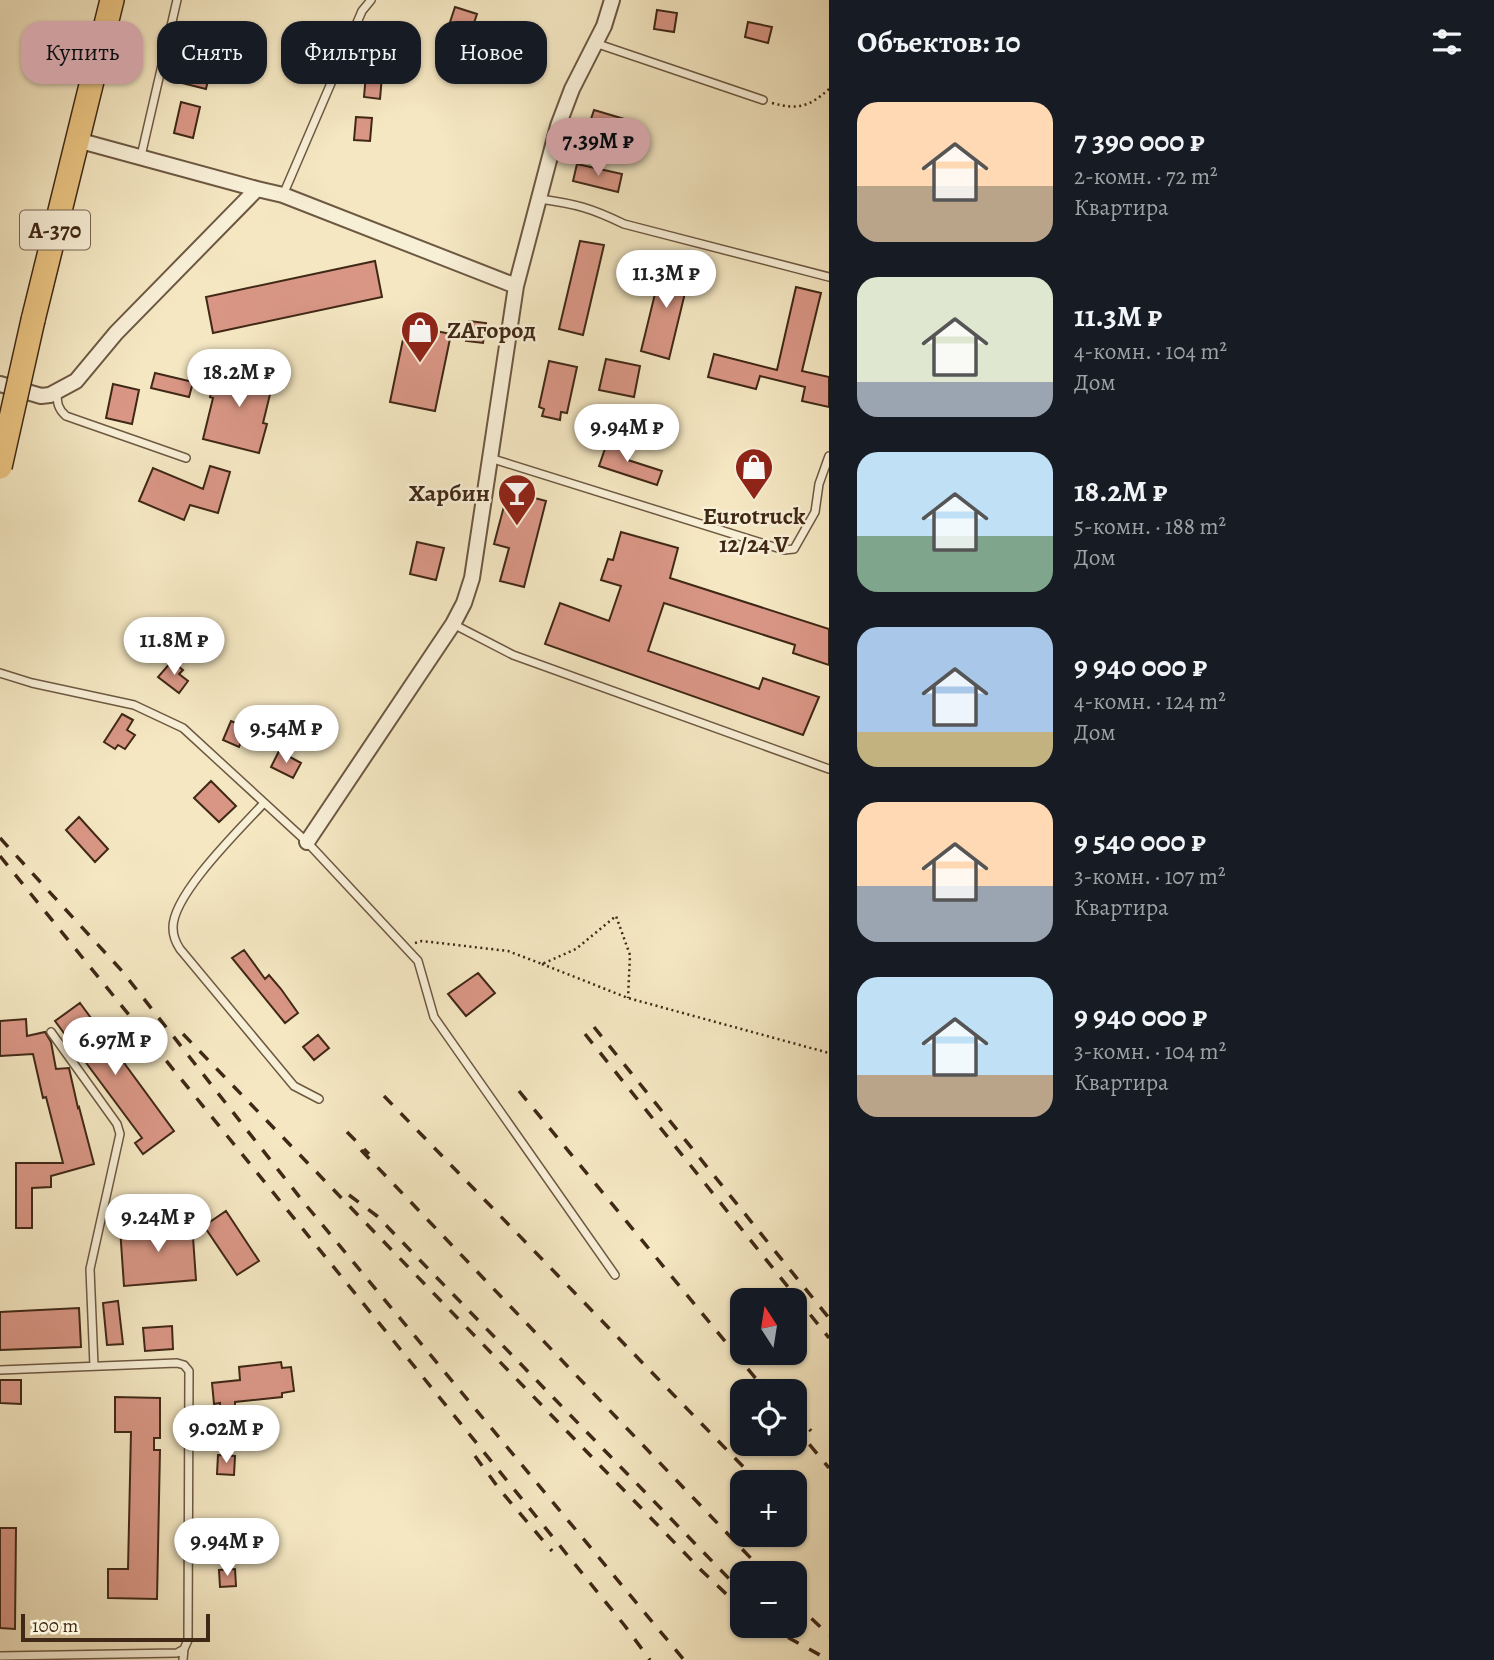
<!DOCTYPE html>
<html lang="ru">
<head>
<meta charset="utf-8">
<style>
	body { margin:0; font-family:Alegreya,serif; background:#242831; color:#f1f3f6; height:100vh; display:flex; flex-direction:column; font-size:26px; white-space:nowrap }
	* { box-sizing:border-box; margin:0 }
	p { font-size:23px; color:#9ea1a6 }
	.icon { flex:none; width:38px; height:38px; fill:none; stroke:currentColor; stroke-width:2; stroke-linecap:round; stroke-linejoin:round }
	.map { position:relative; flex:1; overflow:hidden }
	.details { display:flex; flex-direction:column; background:#171b24; width:665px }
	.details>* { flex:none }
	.top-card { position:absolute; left:21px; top:21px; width:665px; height:63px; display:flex; gap:14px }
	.needle { width:46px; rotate:348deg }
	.tools { position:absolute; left:730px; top:1288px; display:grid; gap:14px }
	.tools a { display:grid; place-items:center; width:77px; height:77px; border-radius:14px; background:#171b24; box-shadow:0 2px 5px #0004; font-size:35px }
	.scale { position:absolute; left:21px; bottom:18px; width:189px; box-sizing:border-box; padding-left:7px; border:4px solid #402816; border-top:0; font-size:19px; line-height:24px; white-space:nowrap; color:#402816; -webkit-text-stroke:5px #f8efd7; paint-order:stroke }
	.price { position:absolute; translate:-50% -60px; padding:0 16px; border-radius:24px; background:#fff; color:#222; font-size:23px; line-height:46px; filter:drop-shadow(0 2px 4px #0008) }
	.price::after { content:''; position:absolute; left:50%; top:42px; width:21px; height:16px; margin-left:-10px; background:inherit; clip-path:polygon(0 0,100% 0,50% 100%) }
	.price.selected { background:#c59692; color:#111 }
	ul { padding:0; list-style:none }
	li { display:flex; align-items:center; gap:21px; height:175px; padding:0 28px }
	li span { display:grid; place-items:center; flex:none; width:196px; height:140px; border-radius:21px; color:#555 }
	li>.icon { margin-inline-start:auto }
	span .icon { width:84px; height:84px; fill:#fffc; stroke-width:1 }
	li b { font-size:30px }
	h2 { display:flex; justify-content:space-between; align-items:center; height:84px; padding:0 28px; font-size:30px }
	.tag { padding:0 24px; border-radius:21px; background:#171b24; box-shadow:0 2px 5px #0004; font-size:24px; line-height:63px }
	.tag.selected { background:#c59692; color:#111 }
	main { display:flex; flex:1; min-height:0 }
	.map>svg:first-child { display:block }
	.building { fill:#d99685; stroke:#402816; stroke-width:2 }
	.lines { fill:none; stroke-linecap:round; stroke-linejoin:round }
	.service-casing { stroke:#6d5841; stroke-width:10 }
	.minor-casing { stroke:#6d5841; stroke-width:18 }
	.trunk-casing { stroke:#402816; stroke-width:26 }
	.path { stroke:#402816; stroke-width:2.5; stroke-dasharray:2 3.5; stroke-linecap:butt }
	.service { stroke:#f8efd7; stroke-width:7 }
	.minor { stroke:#f8efd7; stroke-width:14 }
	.trunk { stroke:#eac481; stroke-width:23 }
	.rail { stroke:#402816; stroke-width:3.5; stroke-dasharray:12 12; stroke-linecap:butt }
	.trunk-bridge-casing { stroke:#402816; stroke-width:26; stroke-linecap:butt }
	.trunk-bridge { stroke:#eac481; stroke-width:23 }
	.labels { text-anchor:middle; stroke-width:5; stroke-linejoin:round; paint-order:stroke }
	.shield { fill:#f8efd7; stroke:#776450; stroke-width:2 }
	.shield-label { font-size:23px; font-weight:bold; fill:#402816 }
	.poi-label { font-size:24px; font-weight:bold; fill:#402816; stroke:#f8efd7; text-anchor:start }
</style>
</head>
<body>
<main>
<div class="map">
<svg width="829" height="1660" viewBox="0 0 829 1660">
	<rect width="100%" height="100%" fill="#f4e7c2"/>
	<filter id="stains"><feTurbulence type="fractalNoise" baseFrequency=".00286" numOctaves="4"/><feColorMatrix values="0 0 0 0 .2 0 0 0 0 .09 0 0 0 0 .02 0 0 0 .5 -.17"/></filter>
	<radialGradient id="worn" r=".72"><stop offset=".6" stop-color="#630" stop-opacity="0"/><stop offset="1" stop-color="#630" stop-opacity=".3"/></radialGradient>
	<path class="building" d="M455,7L477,14L472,29L450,22Z
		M657,10L677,13L674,32L654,29Z
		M748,22L772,27L768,43L745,37Z
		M194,24L217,27L215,44L192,41Z
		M395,29L416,35L411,56L389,51Z
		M187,65L210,71L206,89L182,83Z
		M366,74L382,76L380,99L364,97Z
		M181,102L200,107L193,138L174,133Z
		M594,110L631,121L626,138L588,128Z
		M356,117L372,118L370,141L354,140Z
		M577,164L622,174L618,192L573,181Z
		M580,241L604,245L583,335L559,329Z
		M375,261L382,297L213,333L206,297Z
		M663,261L691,268L669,359L641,351Z
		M796,287L821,293L802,371L829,377V407L802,401L805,387L760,376L756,389L708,377L714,354L777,370Z
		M469,321L486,323L483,343L466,341Z
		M406,325L451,334L435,411L390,402Z
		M606,359L640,366L634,397L599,390Z
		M549,361L577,367L567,413L561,412L560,420L542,416L544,409L539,407Z
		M218,365L274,378L263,423L267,424L259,453L203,439L213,398L210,397Z
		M155,373L193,382L189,397L151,388Z
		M113,384L139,390L132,424L106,418Z
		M608,440L632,448L628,460L662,471L657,485L599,466Z
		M210,466L230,472L218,513L190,505L184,520L139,501L153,468L203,489Z
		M508,491L546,501L524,587L500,581L509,548L494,544Z
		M621,532L678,548L670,578L829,629V665L793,653L795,645L664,603L648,651L759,689L763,678L819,697L803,735L545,644L560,603L609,621L621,586L601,580L608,559L613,560Z
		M417,542L444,548L436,580L410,574Z
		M172,661L183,670L179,674L188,681L179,693L158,677Z
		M122,714L133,720L127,730L135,735L125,749L118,745L115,749L104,742Z
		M231,721L247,728L239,747L223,740Z
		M279,751L301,763L293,778L271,767Z
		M211,781L236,806L219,822L194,798Z
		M79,817L108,849L95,862L66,830Z
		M244,950L265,979L269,975L281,989L298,1013L285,1023L232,958Z
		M478,973L495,993L466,1016L448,994Z
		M80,1003L174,1131L143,1154L135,1143L142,1138L55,1021Z
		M26,1019L27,1036L45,1032L51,1042L56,1069L69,1068L78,1108L79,1107L94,1164L51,1176V1187L32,1188V1228H16V1163H63L46,1097L43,1098L33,1054L0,1056V1021Z
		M318,1035L329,1048L314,1060L303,1047Z
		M226,1211L259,1261L237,1275L204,1226Z
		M192,1223L196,1280L124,1286L120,1228Z
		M118,1301L123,1344L107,1345L103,1303Z
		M79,1308L81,1347L0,1350V1312Z
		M172,1326L173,1349L145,1351L143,1328Z
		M281,1362L282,1368L291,1367L294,1391L282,1393V1397L235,1402V1436H221L220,1403L214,1404L212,1383L240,1380L239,1367Z
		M0,1380H21V1404L0,1403Z
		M115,1397L160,1398V1438H154V1450H160L157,1599L108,1598V1569H128L131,1432H115Z
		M218,1455L235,1456L234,1475L217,1474Z
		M0,1528H16L15,1629L0,1628Z
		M239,1530L241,1548L224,1549L222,1532Z
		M235,1569L236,1586L220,1587L219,1570Z"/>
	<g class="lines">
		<defs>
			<path id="service" d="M595,43L763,100
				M141,156L177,0
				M283,195L362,11L371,0
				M540,199C576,204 591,208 624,224L829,277
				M57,392C57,403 58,409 66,416L186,458
				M490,458L784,550L794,549L815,512L819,484L829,456
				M453,624L513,655L829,769
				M0,673L32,683L134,705L183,728L307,842L418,961L434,1017L615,1275
				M263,804C240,829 172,895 173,928C173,936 176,943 180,949L294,1086L319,1099
				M51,1032L117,1124L120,1134L90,1269L94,1366
				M0,1370L177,1363L184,1365L189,1371L188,1640L184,1649L183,1660
				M0,1656L177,1653L184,1649"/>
			<path id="minor" d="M257,189L283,195L516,286L472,578L464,603L453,624L307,842
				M516,286L558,126L572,89L604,26L612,0
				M0,384L41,396L50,395L76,381L116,333L257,189L77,140"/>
			<path id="trunk" d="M33,320L112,0"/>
		</defs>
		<use href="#service" class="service-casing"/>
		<use href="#minor" class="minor-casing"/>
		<use href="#trunk" class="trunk-casing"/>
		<path class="path" d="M772,103C798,110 809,107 829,89
			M415,943L422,941L508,951L542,964L576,949L616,916L630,955L628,998
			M542,964L628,998L829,1053"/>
		<use href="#service" class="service"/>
		<use href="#minor" class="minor"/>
		<use href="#trunk" class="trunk"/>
		<path class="rail" d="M0,838L122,971L305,1204L684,1660
			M0,856L625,1626L650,1660
			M594,1027L829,1318
			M183,1034L702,1571L742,1609
			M585,1034L829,1338
			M519,1091L766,1391
			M384,1096L758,1482
			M347,1132L369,1154
			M361,1150L765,1573
			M349,1195L377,1216L742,1592
			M794,1411L811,1431
			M794,1426L829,1468
			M475,1456L500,1490L552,1551
			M794,1602L829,1635
			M767,1626L829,1660"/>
		<defs>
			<path id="trunk-bridge" d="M0,467L33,320"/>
		</defs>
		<use href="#trunk-bridge" class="trunk-bridge-casing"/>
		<use href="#trunk-bridge" class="trunk-bridge"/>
	</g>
	<defs>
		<symbol id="shop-pin" viewBox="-11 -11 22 30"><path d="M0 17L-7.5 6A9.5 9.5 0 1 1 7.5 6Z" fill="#8f2418" stroke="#f8efd7"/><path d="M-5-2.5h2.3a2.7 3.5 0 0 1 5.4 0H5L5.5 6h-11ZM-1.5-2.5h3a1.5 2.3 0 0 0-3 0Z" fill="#fff"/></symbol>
		<symbol id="bar-pin" viewBox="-11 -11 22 30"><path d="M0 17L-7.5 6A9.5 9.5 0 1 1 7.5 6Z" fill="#8f2418" stroke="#f8efd7"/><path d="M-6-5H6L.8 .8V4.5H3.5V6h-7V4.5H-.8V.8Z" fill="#fff"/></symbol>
	</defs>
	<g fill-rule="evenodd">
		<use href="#shop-pin" x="398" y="308" width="44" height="60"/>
		<use href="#shop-pin" x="732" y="445" width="44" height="60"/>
		<use href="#bar-pin" x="495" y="471" width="44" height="60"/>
	</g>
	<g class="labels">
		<rect class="shield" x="20" y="210.5" width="70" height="39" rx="5"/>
		<g class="shield-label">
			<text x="55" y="238">А-370</text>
		</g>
		<g class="poi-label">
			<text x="447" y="338">ZAгород</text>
			<text x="490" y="501" text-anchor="end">Харбин</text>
			<text x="754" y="524" text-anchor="middle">Eurotruck<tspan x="754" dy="28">12/24 V</tspan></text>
		</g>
	</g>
	<rect width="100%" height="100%" filter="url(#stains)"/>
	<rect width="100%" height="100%" fill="url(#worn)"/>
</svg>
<div class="tools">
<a><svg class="needle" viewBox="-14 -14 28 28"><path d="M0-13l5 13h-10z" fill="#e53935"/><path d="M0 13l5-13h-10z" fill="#9ea1a6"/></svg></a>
<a><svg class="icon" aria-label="locate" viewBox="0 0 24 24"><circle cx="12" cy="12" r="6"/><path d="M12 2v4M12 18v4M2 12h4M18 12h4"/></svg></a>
<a>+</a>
<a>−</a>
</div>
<div class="scale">100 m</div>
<b class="price selected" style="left:598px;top:178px">7.39M ₽</b>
<b class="price" style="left:666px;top:310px">11.3M ₽</b>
<b class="price" style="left:239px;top:409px">18.2M ₽</b>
<b class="price" style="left:627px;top:464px">9.94M ₽</b>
<b class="price" style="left:174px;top:677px">11.8M ₽</b>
<b class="price" style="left:286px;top:765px">9.54M ₽</b>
<b class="price" style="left:115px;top:1077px">6.97M ₽</b>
<b class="price" style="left:158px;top:1254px">9.24M ₽</b>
<b class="price" style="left:226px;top:1465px">9.02M ₽</b>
<b class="price" style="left:227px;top:1578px">9.94M ₽</b>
<div class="top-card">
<a class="tag selected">Купить</a>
<a class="tag">Снять</a>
<a class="tag">Фильтры</a>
<a class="tag">Новое</a>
</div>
</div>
<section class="details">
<h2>Объектов: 10<svg class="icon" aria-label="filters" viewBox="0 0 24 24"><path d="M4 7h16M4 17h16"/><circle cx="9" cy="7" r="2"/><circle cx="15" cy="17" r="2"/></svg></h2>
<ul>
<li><span style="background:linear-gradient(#ffd9b3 60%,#b9a48a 0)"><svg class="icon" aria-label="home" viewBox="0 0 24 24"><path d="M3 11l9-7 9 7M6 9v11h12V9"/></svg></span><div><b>7 390 000 ₽</b><p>2-комн. · 72 m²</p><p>Квартира</p></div></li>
<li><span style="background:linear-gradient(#dfe7d0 75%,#9aa5b1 0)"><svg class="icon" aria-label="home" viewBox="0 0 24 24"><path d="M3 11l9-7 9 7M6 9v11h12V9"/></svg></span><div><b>11.3M ₽</b><p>4-комн. · 104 m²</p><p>Дом</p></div></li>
<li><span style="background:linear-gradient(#bfe0f5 60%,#7fa58c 0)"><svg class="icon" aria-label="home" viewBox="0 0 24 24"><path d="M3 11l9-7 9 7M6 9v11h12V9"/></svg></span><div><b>18.2M ₽</b><p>5-комн. · 188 m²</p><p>Дом</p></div></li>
<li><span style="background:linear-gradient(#a9c7e8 75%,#c2b280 0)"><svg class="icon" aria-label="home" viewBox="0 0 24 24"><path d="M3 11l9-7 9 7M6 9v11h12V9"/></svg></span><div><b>9 940 000 ₽</b><p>4-комн. · 124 m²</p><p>Дом</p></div></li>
<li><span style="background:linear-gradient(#ffd9b3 60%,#9aa5b1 0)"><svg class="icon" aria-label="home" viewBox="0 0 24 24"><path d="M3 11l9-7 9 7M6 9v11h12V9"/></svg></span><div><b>9 540 000 ₽</b><p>3-комн. · 107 m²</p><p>Квартира</p></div></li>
<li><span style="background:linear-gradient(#bfe0f5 70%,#b9a48a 0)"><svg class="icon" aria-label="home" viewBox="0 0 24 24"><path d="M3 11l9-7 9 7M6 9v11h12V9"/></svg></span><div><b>9 940 000 ₽</b><p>3-комн. · 104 m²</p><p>Квартира</p></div></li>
</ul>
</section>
</main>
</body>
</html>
